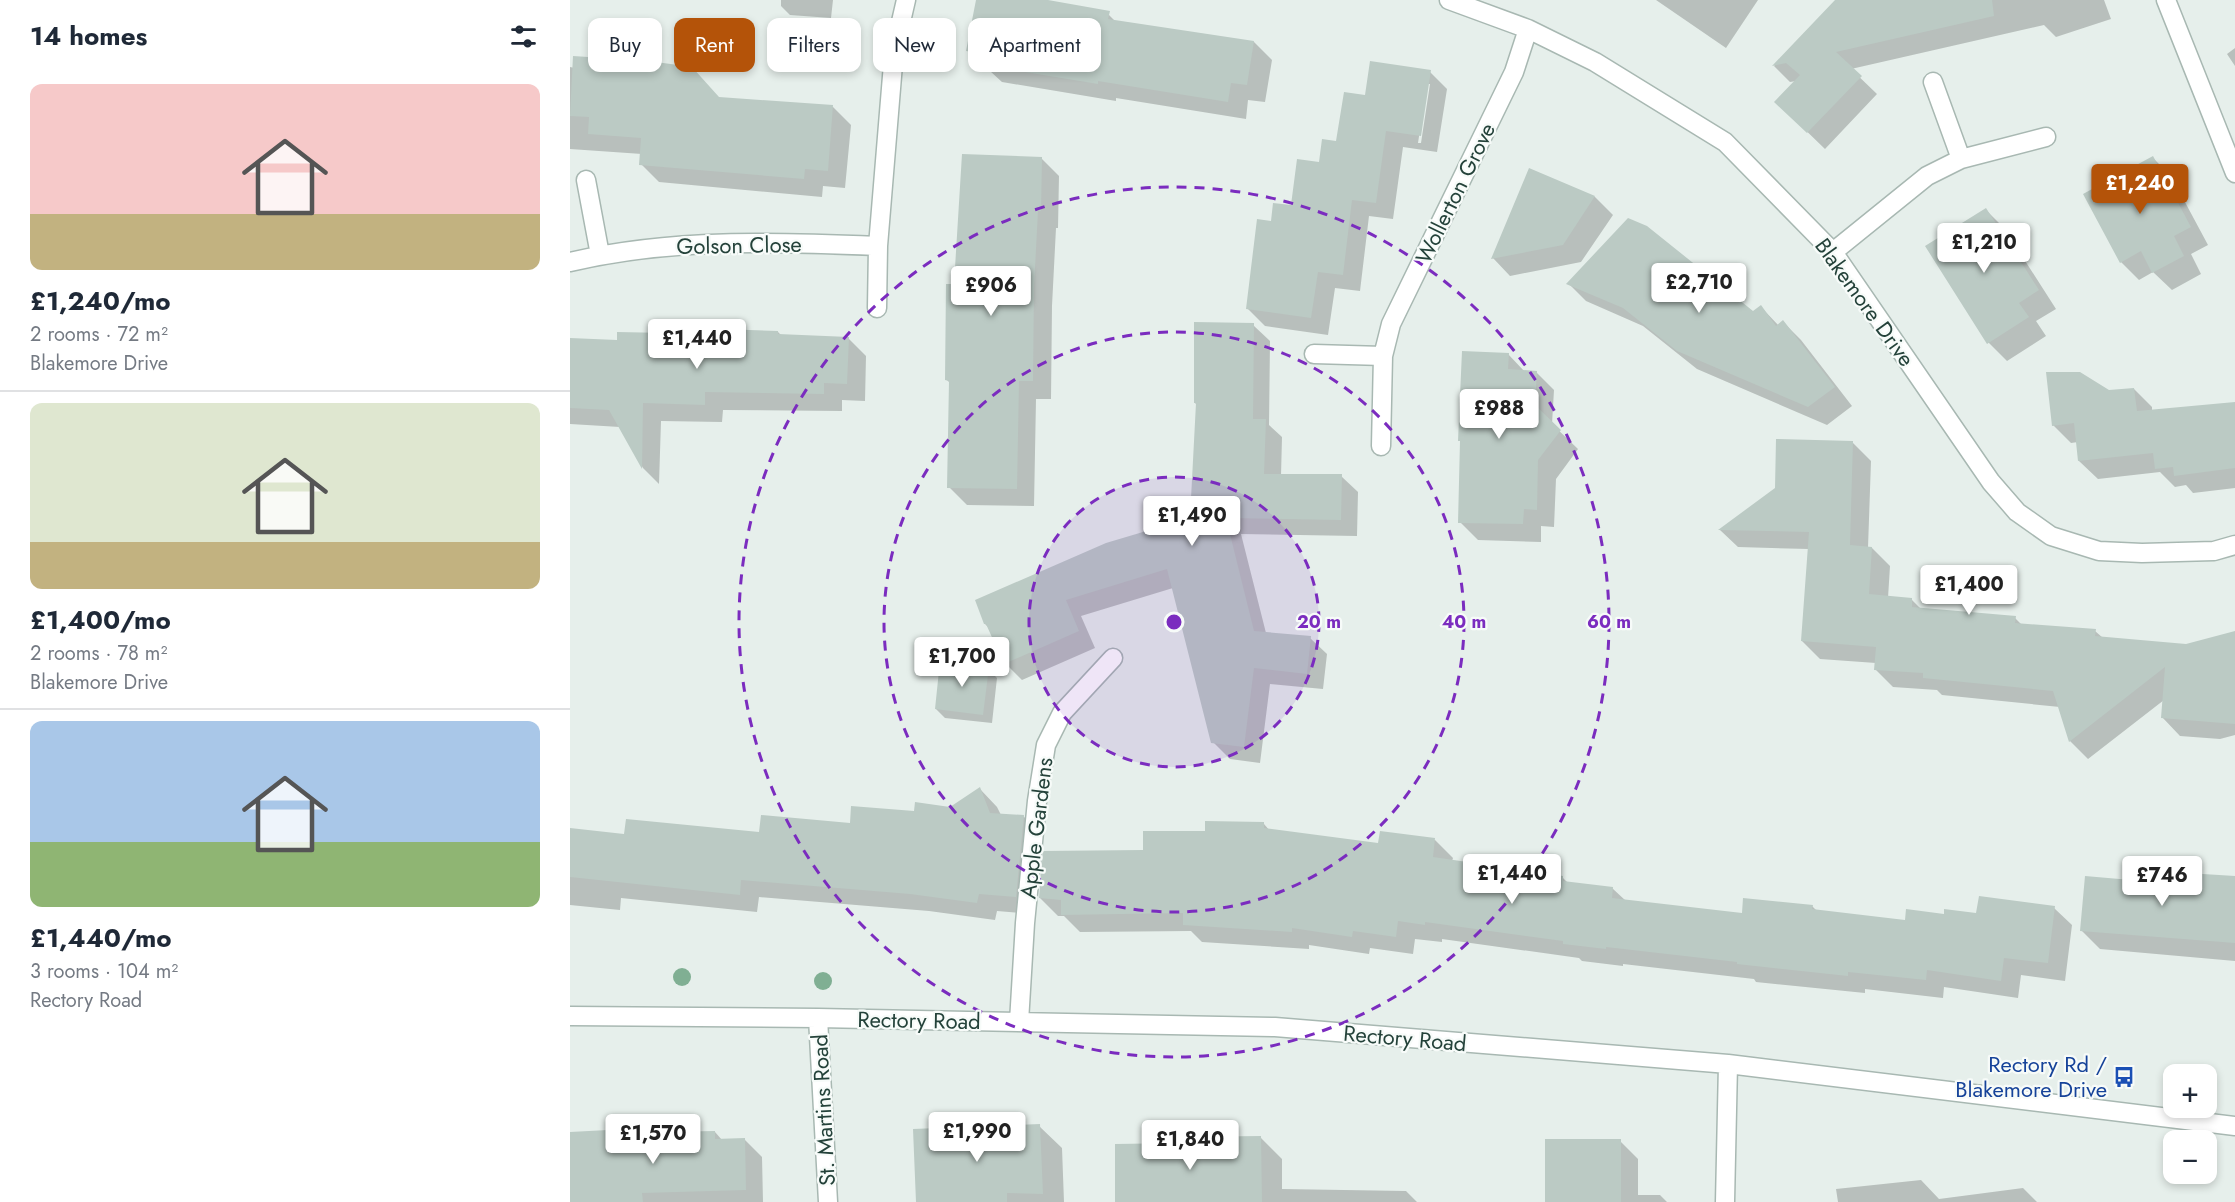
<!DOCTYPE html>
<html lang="en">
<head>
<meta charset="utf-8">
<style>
	body { margin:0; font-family:Jost,sans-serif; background:#f6f6f7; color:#1f2937; height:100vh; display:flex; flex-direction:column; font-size:22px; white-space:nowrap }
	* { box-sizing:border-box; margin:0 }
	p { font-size:20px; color:#747a83 }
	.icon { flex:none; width:33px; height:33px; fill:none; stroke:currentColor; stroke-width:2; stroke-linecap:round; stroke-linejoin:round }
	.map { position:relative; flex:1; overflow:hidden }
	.sheet { display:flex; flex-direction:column; background:#fff; width:570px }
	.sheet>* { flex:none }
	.top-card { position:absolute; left:18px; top:18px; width:570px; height:54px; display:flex; gap:12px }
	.tools { position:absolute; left:1593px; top:1064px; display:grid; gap:12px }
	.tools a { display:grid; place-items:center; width:54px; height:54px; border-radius:12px; background:#fff; box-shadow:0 3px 9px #0003; font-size:30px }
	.price { position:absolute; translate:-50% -51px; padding:0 14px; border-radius:6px; background:#fff; color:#222; font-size:20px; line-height:39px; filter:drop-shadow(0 2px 3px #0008) }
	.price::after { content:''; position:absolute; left:50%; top:36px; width:18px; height:14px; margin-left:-9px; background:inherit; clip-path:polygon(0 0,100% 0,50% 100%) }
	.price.active { background:#b45309; color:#fff }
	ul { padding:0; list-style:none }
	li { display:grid; align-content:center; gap:12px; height:318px; padding:0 30px }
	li+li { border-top:2px solid #e0e1e3 }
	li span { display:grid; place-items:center; height:186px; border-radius:12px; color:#555 }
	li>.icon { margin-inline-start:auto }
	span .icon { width:108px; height:108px; fill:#fffc; stroke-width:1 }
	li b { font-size:26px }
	h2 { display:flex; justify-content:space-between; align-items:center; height:72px; padding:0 30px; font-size:26px }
	.tag { padding:0 21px; border-radius:12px; background:#fff; box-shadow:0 3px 9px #0003; font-size:21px; line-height:54px }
	.tag.active { background:#b45309; color:#fff }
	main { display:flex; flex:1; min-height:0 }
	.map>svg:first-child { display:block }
	.shadow { fill:#0003; fill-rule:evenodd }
	.building { fill:#bbcac4 }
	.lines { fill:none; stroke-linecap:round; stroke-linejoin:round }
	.minor-casing { stroke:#a8b8b2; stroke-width:21 }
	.minor { stroke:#fff; stroke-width:18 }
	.tree { fill:#80af93 }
	.ring { fill:none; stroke:#7b2cbf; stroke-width:3; stroke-dasharray:10 8 }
	.labels { text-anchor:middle; stroke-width:4.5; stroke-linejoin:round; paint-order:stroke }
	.street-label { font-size:22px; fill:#24423a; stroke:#f7fbf9 }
	.transit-label { font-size:22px; fill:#164399; stroke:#f7fbf9; text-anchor:end }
	.centre { fill:#7b2cbf; stroke:#f7fbf9; stroke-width:3 }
	.ring-label { font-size:18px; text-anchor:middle; font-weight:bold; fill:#7b2cbf; stroke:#f7fbf9; stroke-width:4.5; stroke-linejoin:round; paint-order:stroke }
</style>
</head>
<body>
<main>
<section class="sheet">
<h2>14 homes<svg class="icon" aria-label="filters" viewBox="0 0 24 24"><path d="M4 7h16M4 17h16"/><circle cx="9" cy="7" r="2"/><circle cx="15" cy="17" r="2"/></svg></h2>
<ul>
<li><span style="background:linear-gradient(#f6c9c9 70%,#c2b280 0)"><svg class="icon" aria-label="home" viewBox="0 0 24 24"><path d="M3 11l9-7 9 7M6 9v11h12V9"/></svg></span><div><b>£1,240/mo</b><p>2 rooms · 72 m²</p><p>Blakemore Drive</p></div></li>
<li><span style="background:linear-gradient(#dfe7d0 75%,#c2b280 0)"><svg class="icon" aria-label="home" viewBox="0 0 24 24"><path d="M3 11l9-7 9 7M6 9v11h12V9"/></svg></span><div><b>£1,400/mo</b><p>2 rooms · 78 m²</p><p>Blakemore Drive</p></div></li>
<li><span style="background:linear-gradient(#a9c7e8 65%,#8fb573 0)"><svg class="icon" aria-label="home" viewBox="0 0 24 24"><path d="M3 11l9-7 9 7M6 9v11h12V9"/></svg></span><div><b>£1,440/mo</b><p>3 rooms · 104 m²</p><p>Rectory Road</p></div></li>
</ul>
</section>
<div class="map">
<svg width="1665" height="1202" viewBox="0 0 1665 1202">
	<rect width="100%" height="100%" fill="#e6efeb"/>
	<path class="shadow" d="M211,0H263L261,18L220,15L211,6Z
		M407,0H465L539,15L545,21L684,42L702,60L695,102L678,100L676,119L546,98V101L432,82L398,51Z
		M1086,0H1188L1156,48Z
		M1267,0H1534L1541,19L1486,37L1474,25L1281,69L1307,94L1255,149L1223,118L1226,81L1220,82L1204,66Z
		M1665,48V66L1657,54Z
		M0,67L150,99L263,107L281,125L275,188L253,186L252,197L89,182L71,164L72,154L0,149Z
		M860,72L877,89L867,152L833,147L823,219L799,216L790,291L765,288L758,335L695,326L678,309L702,222L722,207L768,143L796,97ZM857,84H860L851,143H848Z
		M471,158L489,176L488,228H486L482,306L481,399H466L464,506L397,505L379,487L380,383L377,380L386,286Z
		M1583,158L1601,176L1638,245L1621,254L1631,274L1602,290L1583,272L1569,280L1551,262Z
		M960,170L1025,197L1043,215L1011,262L940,276L923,258Z
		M1416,210L1434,228L1486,309L1466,321L1476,336L1437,361L1419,343L1358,247Z
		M999,284L1183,313L1191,307L1209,326L1213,322L1231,340L1282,406L1257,425L1127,369L1073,326L1016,301Z
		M683,325L700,341L699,425L712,437L711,476H771L788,492L787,536L671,534L696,633L740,638L757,654L753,689L700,684L690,763L660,759L643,742L603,588L511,616L525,648L452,680L435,663L419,628L415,624L622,519L627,405L625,403Z
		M208,332L211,335L278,338L296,356L295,401L272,400V411L153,410L152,422L91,421L89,484L73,468L50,427L0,424V339L48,342Z
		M938,354L955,372H966L984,390L982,424L1008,449L986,479L984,527L971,526V542L908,540L890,522Z
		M1564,389L1582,407V411L1665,403V488L1623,493L1616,485L1605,487L1590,472L1528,479L1509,461L1508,442L1501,443L1483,425L1538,392Z
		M1283,443L1301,461L1298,548H1302L1320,566L1318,598L1342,600L1351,609L1445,618L1452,625L1525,631L1533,638L1616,645L1665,633V735L1650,739L1610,736L1592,717L1594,700L1518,759L1500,741L1490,707L1372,695L1367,690L1323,687L1305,669L1306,663L1250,659L1232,641L1239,549L1168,547L1150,530Z
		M418,669L427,678L422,723L375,718L366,709Z
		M410,789L427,807L431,815L453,816L472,834L464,914L427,911L425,920L359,911L189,897L187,912L51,898L50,910L0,905V830L55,835L191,834L281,825L345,813L381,808Z
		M694,824L700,831L810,845L865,840L883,858L882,861L993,878L998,883L1042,888L1056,901L1173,915L1242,906L1247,911L1336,922L1375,915L1484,908L1502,925L1495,981L1451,975L1448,998L1374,987L1373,998L1295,989V993L1186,982L1184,979L1053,964V966L1012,961L1009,958L872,939V942L845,939L843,954L800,948L799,954L739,945V949L632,942L621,931L510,932L494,916H488L470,898L575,851L636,833Z
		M1665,878V961L1530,949L1512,931L1585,884Z
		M469,1126L492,1148L494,1202H349Z
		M38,1131L41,1135L145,1132L152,1140L174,1139L192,1157L193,1202H0V1133Z
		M691,1138L712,1159V1189L836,1191L847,1202H547L611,1144Z
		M1050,1141L1068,1159V1195H1090L1097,1202H976Z
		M1351,1180L1369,1199L1453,1188L1467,1202H1268L1266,1189Z"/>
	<path class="building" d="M406,0H478L540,11L538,19L684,41L677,85L661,83L658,102L528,81V84L412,65L414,54L396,51Z
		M1265,0H1422L1424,16L1266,52L1292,76L1237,133L1204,102L1230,75L1216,63L1202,66Z
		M3,56L79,61L122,67L149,97L263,105L258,171L235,169L234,179L69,165L71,138L18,134L19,117L0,116Z
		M800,61L861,70L851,136L816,131L806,203L782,200L773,275L748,272L741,318L676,309L687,219L701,221L703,203L721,205L727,159L749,162L752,139L766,141L774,92L795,95Z
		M392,154L472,157L471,211H468L464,287L463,381H449L447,489L377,488L379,381L375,380L376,284H384Z
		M1583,156L1621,227L1604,236L1614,256L1582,273L1571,251L1550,263L1513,194Z
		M959,168L1025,196L993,245L921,259Z
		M1416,208L1469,290L1449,303L1459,317L1417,344L1355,246Z
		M1058,218L1077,226L1183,311L1191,305L1206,326L1213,320L1265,387L1238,407L1107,351L1053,308L996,284Z
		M624,322L684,323L683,419H696L694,474H772L771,520L656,518L684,631L741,636L737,674L684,668L674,747L641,743L597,569L496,600L509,631L434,664L416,624H414L405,600L536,543L620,518L626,403H624Z
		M150,329L208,331V334L279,337L277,384L254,383V394L135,392V405L73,403L72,469L39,410L0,408V338L47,340V332L149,334Z
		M892,351L939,353L938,369L967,371L965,405L991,430L968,460L967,510L954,509L953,524L888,523L890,441H888Z
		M1476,372H1510L1539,390L1564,388L1567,411L1665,402V468L1604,476L1603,467L1585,469L1583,453L1508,461L1504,423L1482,426Z
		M1206,439L1283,441L1280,545L1302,547L1299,594L1342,598V607L1446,616L1445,623L1526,629L1525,636L1616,644L1665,631V724L1591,718L1595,667L1499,742L1483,691L1353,678V673L1304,670L1306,647L1231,641L1239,532L1148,530L1205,488Z
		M370,661L419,667L413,715L365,709Z
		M410,787L420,813L454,815L446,897L409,894L407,903L340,894L171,880L170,895L0,877V828L54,834L56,819L189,832L191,815L280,823L281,806L344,811L345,802L380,807Z
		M635,821L694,822V828L808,843L810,831L865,838L863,857L993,876V881L1043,887L1042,898L1172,913L1173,898L1243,905L1242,909L1335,920L1336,909L1374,914V909L1406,913L1409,896L1485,906L1478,963L1434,958L1431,981L1357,970L1356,980L1278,972V976L1167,964V962L1036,947V949L993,944V941L855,922V925L828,921L826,937L783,931L782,937L722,928V932L613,925V913L491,915V900L469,898L473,851L573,850V831H635Z
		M1585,871L1665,876V943L1510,931L1515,876L1584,882Z
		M470,1124L473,1194L437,1193V1202H346L343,1129Z
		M38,1130L39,1133L145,1131V1139L175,1138L176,1190L72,1193L73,1202H0V1132Z
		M691,1136L692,1202H545V1144L609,1143V1137Z
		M975,1139H1051V1202H975Z"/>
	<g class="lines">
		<defs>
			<path id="minor" d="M879,0L958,29L1025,62L1155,142L1263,252L1421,482L1447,512L1481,536L1529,551L1572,553L1644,551L1665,545
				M1596,0L1665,173
				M1363,82L1391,159
				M16,180L30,255
				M1263,252L1357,176L1391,159L1476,137
				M0,262C102,238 205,242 308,246
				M307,308L308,246L324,52L336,0
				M744,354L813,356
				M811,446L813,356L821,324L944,72L958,29
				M0,1016L248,1018L705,1027L1158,1064L1665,1126
				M248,1018L258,1202
				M449,1022L455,923L467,801L476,745L492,713L543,658
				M1155,1202L1158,1064"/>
		</defs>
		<use href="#minor" class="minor-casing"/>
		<use href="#minor" class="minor"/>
	</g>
	<g class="tree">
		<circle cx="112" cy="977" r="9"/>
		<circle cx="253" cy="981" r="9"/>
	</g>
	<circle cx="604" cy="622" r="145" fill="#7b2cbf" fill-opacity=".12"/>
	<g class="ring">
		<circle cx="604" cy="622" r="145"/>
		<circle cx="604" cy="622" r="290"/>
		<circle cx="604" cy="622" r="435"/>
	</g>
	<defs>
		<symbol id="bus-bare" viewBox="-9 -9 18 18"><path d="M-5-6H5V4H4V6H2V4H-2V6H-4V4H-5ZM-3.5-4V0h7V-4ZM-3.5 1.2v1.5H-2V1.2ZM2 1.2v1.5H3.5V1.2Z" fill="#1a4fb4" stroke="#f7fbf9" stroke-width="2.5" paint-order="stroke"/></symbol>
	</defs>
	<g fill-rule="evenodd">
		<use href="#bus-bare" x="1539" y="1062" width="30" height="30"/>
	</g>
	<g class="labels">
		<g class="street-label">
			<text transform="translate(885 193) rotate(-64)" y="8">Wollerton Grove</text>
			<text transform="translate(169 245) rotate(-1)" y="8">Golson Close</text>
			<text transform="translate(1295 302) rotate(54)" y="8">Blakemore Drive</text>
			<text transform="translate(466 828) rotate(-83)" y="8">Apple Gardens</text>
			<text transform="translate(349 1020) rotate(1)" y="8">Rectory Road</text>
			<text transform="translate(835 1038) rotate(5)" y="8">Rectory Road</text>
			<text transform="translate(253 1110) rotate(-93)" y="8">St. Martins Road</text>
		</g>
		<g class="transit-label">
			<text x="1537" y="1072">Rectory Rd /<tspan x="1537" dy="25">Blakemore Drive</tspan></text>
		</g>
	</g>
	<circle cx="604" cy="622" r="9" class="centre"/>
	<g class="ring-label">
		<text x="749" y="628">20 m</text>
		<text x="894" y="628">40 m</text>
		<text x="1039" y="628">60 m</text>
	</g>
</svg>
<div class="tools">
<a>+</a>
<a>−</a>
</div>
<b class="price active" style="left:1570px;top:215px">£1,240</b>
<b class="price" style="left:1414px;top:274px">£1,210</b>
<b class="price" style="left:1129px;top:314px">£2,710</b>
<b class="price" style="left:421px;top:317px">£906</b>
<b class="price" style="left:127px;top:370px">£1,440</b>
<b class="price" style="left:929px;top:440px">£988</b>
<b class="price" style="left:622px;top:547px">£1,490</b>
<b class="price" style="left:1399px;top:616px">£1,400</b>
<b class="price" style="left:392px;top:688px">£1,700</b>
<b class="price" style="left:942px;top:905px">£1,440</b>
<b class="price" style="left:1592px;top:907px">£746</b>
<b class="price" style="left:407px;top:1163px">£1,990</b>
<b class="price" style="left:83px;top:1165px">£1,570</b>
<b class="price" style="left:620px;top:1171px">£1,840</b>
<div class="top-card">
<a class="tag">Buy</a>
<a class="tag active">Rent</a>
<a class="tag">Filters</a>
<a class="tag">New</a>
<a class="tag">Apartment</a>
</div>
</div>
</main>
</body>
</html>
